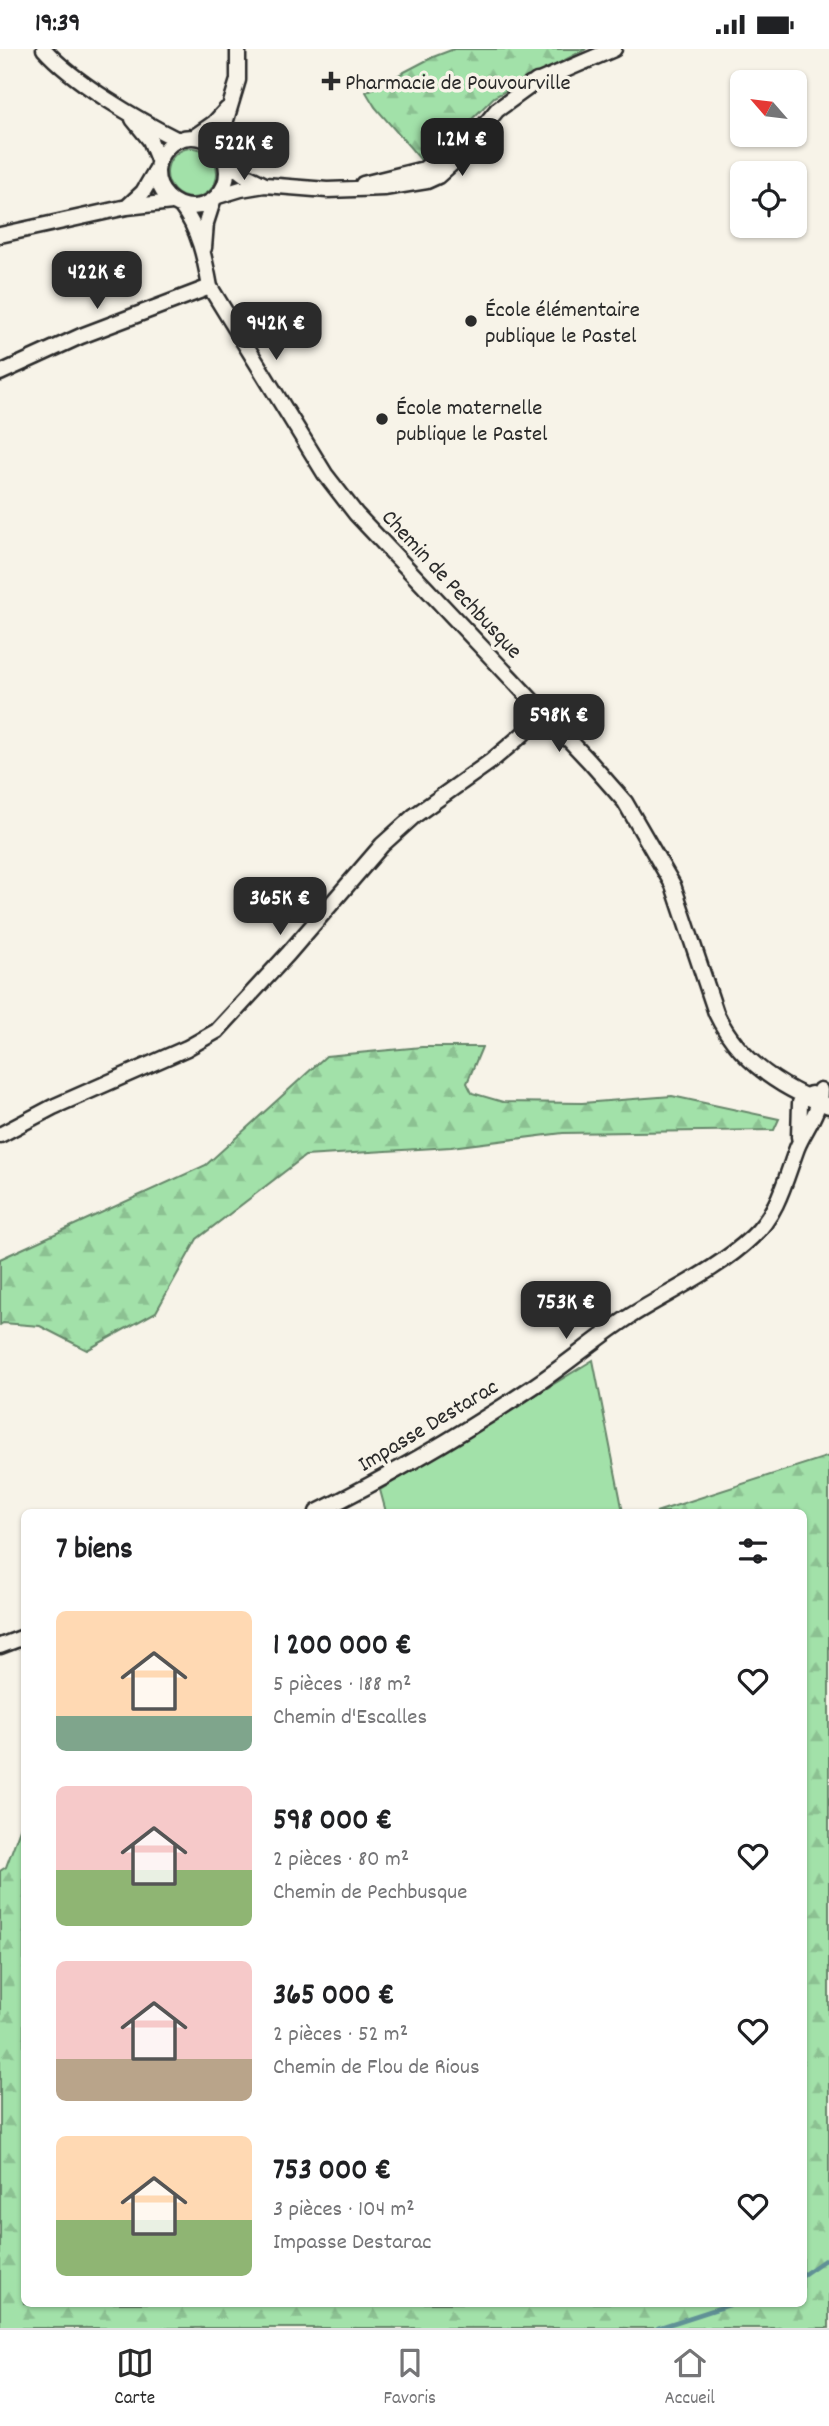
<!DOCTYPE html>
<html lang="fr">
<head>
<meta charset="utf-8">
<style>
	body { margin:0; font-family:Dekko,sans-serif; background:#f6f6f6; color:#202124; height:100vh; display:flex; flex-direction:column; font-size:26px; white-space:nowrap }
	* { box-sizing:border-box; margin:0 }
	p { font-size:23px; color:#757577 }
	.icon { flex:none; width:38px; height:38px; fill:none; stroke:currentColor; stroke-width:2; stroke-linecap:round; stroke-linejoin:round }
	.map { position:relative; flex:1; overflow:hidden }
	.sheet { position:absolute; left:21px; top:1460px; width:786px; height:798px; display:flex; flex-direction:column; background:#fff; border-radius:10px; box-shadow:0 2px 5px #0004 }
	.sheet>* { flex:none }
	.needle { width:46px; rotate:298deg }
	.tools { position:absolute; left:730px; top:21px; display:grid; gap:14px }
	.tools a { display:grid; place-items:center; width:77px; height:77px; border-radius:10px; background:#fff; box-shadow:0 2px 5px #0004; font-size:35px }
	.price { position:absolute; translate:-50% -60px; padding:0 16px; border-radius:14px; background:#2b2b2b; color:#fff; font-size:23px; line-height:46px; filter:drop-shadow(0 2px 4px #0008) }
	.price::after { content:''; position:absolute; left:50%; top:42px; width:21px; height:16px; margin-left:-10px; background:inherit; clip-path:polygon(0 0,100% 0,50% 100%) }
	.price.selected { background:#222; color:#fff }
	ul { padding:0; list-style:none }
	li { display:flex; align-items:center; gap:21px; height:175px; padding:0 35px }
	li span { display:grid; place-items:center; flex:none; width:196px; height:140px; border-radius:10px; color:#555 }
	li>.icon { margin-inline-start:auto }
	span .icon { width:84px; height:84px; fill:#fffc; stroke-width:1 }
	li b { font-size:30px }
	h2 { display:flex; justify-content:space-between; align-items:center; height:84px; padding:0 35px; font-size:30px }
	.status { display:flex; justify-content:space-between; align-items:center; height:49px; padding:0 35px; background:#fff; direction:ltr }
	.status svg { height:19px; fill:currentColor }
	.tab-bar { display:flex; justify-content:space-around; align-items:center; height:98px; border-top:2px solid #e0e0e0; background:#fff; font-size:19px; color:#757577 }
	.tab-bar a { display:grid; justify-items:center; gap:4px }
	.tab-bar .selected { color:#2b2b2b }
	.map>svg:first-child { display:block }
	.green { fill:#a2e1a9; stroke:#66866a; stroke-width:2 }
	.forest { fill:url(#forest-firs); stroke:#66866a; stroke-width:2 }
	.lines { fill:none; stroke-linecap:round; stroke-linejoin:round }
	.stream { stroke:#609196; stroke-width:4.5 }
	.minor-casing { stroke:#2b2b2b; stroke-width:19 }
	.minor { stroke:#f7f3e8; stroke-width:14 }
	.poi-dot { fill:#2b2b2b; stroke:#f7f3e8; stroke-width:2.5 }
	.labels { text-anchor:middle; stroke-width:7; stroke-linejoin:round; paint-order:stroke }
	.poi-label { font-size:23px; fill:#2b2b2b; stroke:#f7f3e8; text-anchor:start }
	.street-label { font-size:23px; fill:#2b2b2b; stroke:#f7f3e8 }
</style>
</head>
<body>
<div class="status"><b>19:39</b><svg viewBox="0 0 49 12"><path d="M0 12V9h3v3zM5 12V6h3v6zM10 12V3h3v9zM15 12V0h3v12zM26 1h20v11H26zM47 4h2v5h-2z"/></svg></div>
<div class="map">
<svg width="829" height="2279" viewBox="0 0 829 2279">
	<defs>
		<pattern id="forest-firs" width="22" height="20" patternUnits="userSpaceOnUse" patternTransform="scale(1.75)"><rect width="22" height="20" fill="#a2e1a9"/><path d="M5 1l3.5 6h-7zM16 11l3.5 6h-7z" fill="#8cc192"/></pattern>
	</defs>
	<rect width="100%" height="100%" fill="#f7f3e8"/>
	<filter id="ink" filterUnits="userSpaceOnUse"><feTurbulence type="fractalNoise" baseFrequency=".0143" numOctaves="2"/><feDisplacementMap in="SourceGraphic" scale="14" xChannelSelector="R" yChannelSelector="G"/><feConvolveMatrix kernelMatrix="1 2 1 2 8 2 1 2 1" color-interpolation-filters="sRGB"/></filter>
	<g filter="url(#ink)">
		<path class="green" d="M167 124a25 25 0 1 1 50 0a25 25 0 1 1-50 0Z
			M593,1311L623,1463H386L380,1441Z"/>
		<path class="forest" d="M454,0H586L494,48L429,113L420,110L375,58L366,43L433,8Z
			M422,998H482L467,1034L472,1044L503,1053L582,1054L672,1047L779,1070L774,1081L563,1084L451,1098L305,1107L197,1190L156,1263L87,1301L40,1277L3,1274L0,1276V1210L206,1116L326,1007Z
			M829,1407V2279H0V1822L6,1818L24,1769V2254H803V1463H656Z"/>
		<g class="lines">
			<path class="stream" d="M803,2226L829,2208
				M658,2279L735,2254"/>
			<defs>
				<path id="minor" d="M44,0C73,33 138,71 178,91
					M530,36L614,0
					M133,70L150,91L158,111
					M157 123a35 35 0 1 1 70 0a35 35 0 1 1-70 0Z
					M194,88L214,74L227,60
					M221,104L223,81L238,31V0
					M225,111L245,126L265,136
					M363,135L424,120L452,100L469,80
					M218,147L241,140L265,136L327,141L384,139L427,132L438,127L457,110L497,61L537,32
					M128,157L143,143L156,121
					M181,157C199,180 205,210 210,238L325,425L356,465L589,712L625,753L673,836L716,964C738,1011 782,1040 829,1057
					M0,186L127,158L172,153
					M204,199L206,174L213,152
					M0,324L81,287L210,238
					M0,1086L53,1058L187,999L217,982L288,905L382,796L414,767L490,713L522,686L544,663
					M799,1088L800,1054L803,1048L811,1045
					M317,1463C390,1427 460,1386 528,1341C564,1318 596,1289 632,1266C672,1241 717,1221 752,1188C778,1164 785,1131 797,1099C805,1079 820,1064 820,1041
					M0,1597L24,1588"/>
			</defs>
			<use href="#minor" class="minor-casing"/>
			<use href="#minor" class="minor"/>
		</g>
	</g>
	<g class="poi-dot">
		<path d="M327.5 21.5h7v7h7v7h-7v7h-7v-7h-7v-7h7z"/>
		<circle cx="471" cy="272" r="7"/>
		<circle cx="382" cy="370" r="7"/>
	</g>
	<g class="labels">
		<g class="poi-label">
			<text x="345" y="40">Pharmacie de Pouvourville</text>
			<text x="485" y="267">École élémentaire<tspan x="485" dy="26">publique le Pastel</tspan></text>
			<text x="396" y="365">École maternelle<tspan x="396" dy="26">publique le Pastel</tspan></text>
		</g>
		<g class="street-label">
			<text transform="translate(453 534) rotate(47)" y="8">Chemin de Pechbusque</text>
			<text transform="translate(427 1375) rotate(-31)" y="8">Impasse Destarac</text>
		</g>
	</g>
</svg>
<div class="tools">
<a><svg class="needle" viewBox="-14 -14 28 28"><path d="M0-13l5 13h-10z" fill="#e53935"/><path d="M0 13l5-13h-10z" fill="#757577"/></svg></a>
<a><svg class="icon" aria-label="locate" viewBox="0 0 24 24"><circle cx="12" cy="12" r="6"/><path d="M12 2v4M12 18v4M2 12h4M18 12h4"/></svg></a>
</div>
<b class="price selected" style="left:462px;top:129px">1.2M €</b>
<b class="price" style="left:244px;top:133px">522K €</b>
<b class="price" style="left:97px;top:262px">422K €</b>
<b class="price" style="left:276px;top:313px">942K €</b>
<b class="price" style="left:559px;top:705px">598K €</b>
<b class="price" style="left:280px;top:888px">365K €</b>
<b class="price" style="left:566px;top:1292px">753K €</b>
<section class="sheet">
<h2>7 biens<svg class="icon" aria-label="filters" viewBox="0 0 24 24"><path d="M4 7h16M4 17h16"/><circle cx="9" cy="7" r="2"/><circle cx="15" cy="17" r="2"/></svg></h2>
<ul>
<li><span style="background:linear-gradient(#ffd9b3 75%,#7fa58c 0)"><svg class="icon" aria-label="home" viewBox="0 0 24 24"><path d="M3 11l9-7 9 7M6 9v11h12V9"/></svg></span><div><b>1 200 000 €</b><p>5 pièces · 188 m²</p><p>Chemin d'Escalles</p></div><svg class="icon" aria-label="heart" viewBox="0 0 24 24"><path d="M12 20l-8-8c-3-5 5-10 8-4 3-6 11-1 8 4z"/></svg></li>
<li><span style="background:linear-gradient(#f6c9c9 60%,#8fb573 0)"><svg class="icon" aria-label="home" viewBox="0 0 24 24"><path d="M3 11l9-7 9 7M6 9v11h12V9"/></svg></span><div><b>598 000 €</b><p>2 pièces · 80 m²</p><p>Chemin de Pechbusque</p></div><svg class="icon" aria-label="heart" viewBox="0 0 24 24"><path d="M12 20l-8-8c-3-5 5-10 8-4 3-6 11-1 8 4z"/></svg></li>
<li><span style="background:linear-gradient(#f6c9c9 70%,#b9a48a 0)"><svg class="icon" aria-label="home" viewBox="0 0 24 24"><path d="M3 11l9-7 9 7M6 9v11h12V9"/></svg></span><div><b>365 000 €</b><p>2 pièces · 52 m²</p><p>Chemin de Flou de Rious</p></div><svg class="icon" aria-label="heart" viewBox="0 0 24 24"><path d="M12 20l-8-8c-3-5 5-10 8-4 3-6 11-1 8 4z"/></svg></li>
<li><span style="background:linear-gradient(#ffd9b3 60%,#8fb573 0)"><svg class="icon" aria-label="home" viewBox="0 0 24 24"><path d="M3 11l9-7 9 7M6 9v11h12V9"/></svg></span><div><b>753 000 €</b><p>3 pièces · 104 m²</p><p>Impasse Destarac</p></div><svg class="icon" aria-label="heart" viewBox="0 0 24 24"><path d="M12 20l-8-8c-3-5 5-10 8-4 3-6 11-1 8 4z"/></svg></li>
</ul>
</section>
</div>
<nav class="tab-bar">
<a class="selected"><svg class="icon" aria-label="map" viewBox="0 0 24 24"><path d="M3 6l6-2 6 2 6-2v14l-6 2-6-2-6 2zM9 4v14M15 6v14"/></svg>Carte</a>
<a><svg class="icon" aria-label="saved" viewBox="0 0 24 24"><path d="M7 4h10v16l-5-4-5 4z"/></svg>Favoris</a>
<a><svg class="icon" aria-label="home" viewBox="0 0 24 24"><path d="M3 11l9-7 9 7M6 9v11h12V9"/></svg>Accueil</a>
</nav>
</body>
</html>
